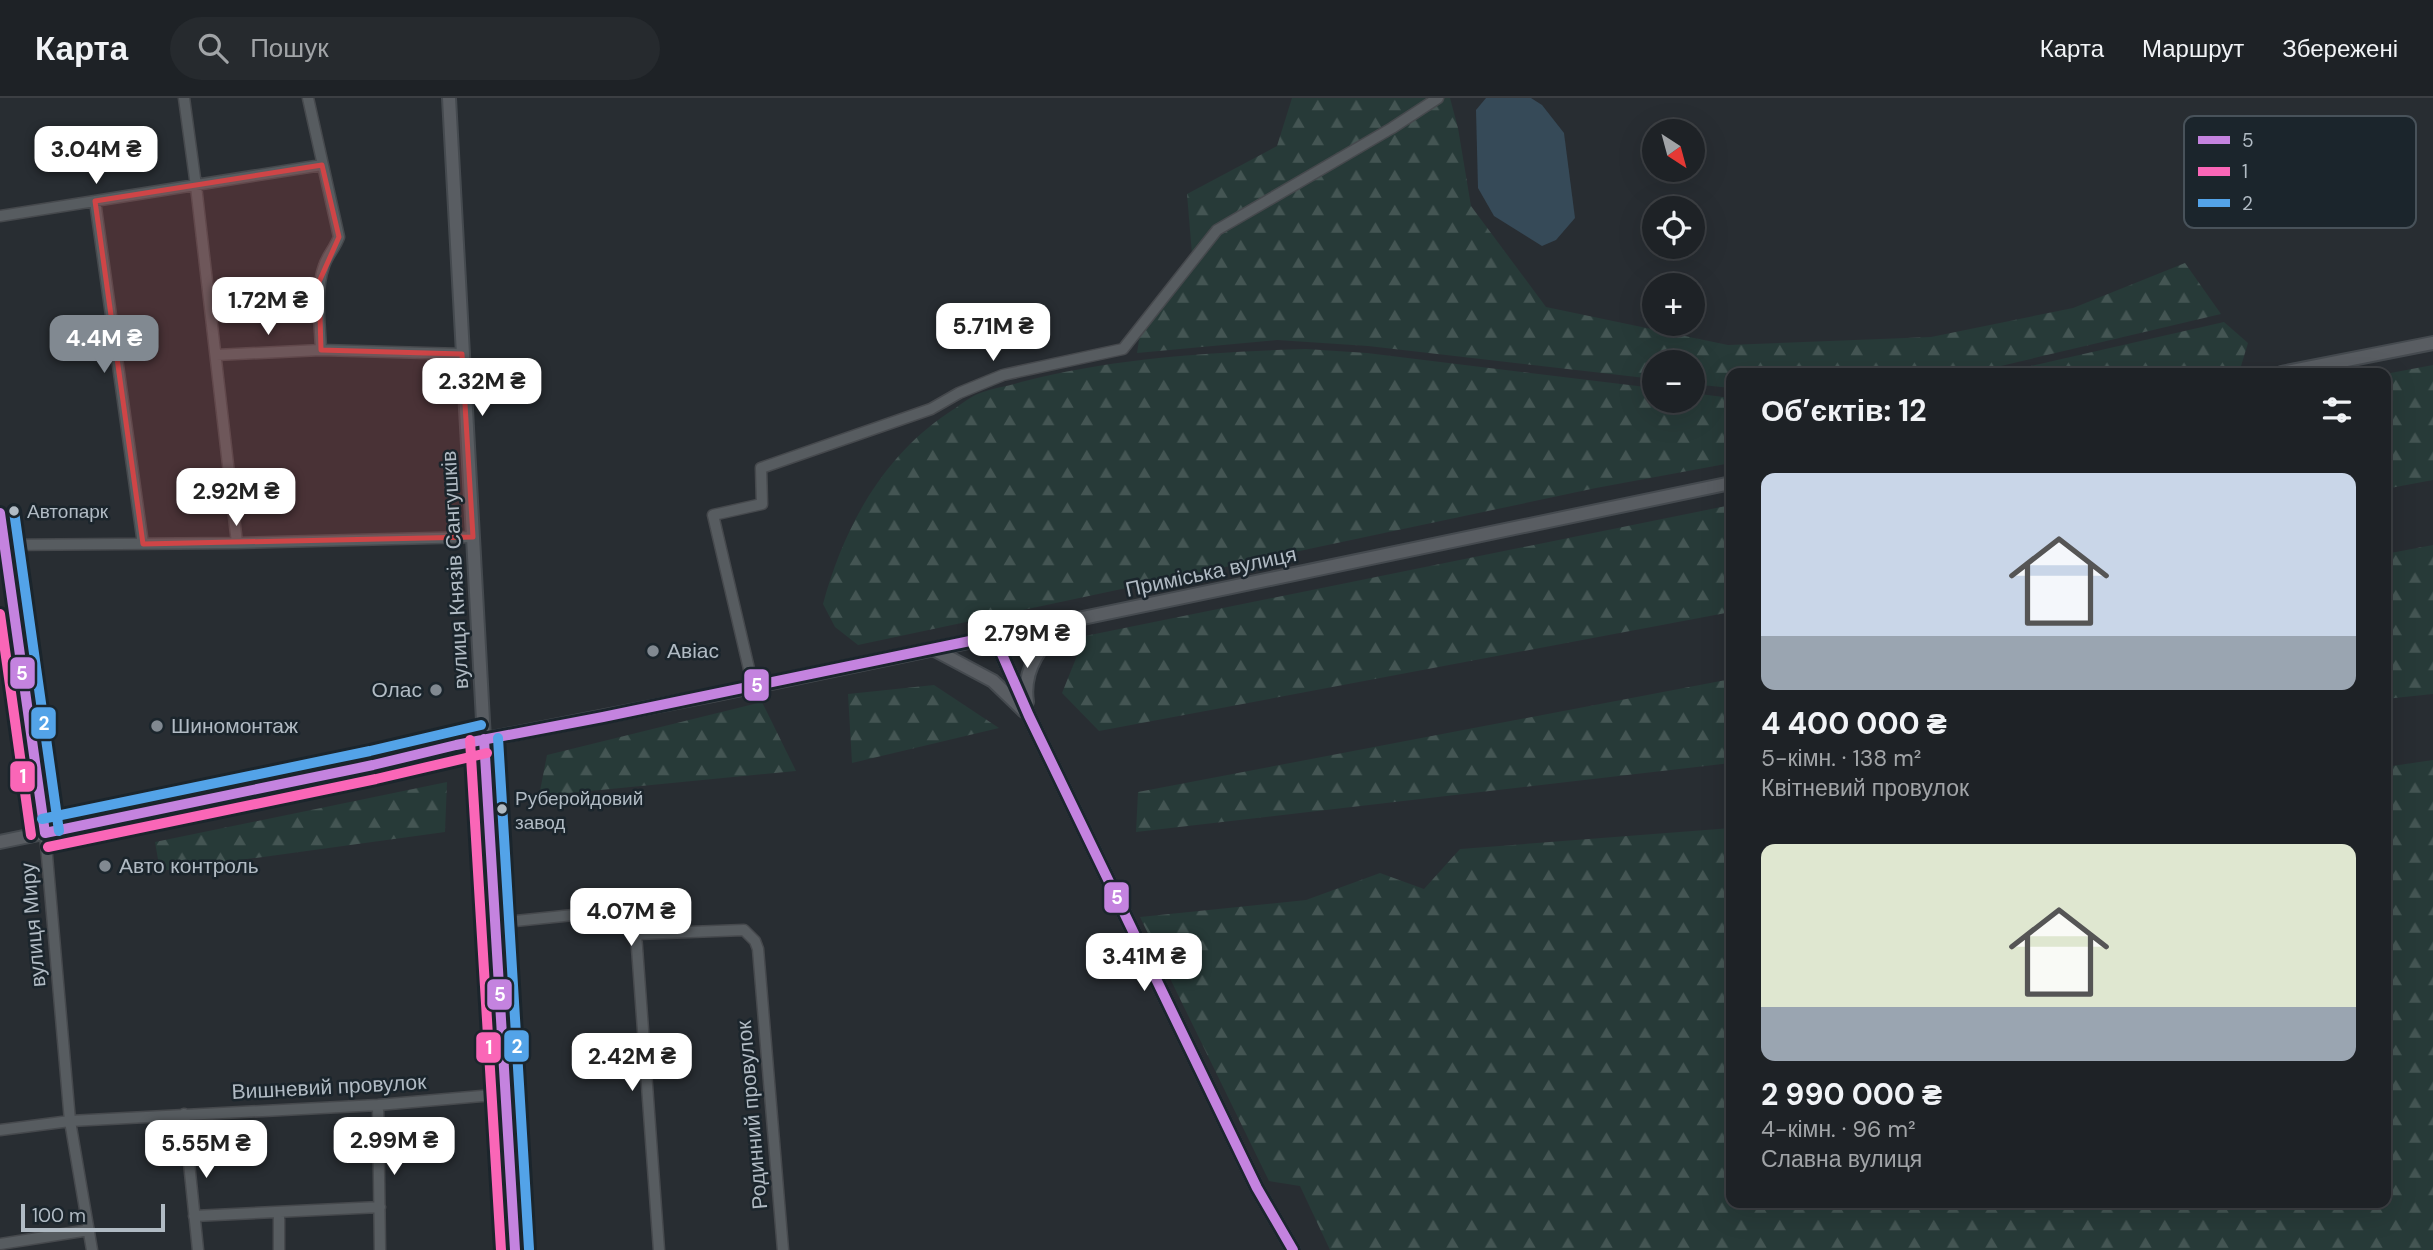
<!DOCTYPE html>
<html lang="uk">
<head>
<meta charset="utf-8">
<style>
	body { margin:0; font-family:"DM Sans",sans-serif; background:#262a2e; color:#f1f3f6; height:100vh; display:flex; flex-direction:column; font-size:26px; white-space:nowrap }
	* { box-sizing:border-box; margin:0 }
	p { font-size:23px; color:#a1a4a7 }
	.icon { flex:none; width:38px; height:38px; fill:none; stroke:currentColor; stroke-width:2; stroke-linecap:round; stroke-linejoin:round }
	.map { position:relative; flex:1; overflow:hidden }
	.drawer { position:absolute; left:1726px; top:270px; width:665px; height:840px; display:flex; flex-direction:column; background:#1e2226; border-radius:14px; box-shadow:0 7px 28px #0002,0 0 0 2px #3c3f43 }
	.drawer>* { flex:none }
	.needle { width:46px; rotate:144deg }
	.controls { position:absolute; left:1642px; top:21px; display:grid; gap:14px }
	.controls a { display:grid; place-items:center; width:63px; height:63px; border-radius:50%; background:#1e2226; box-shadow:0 7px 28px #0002,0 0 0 2px #3c3f43; font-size:35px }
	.scale { position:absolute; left:21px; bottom:18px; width:144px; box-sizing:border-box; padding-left:7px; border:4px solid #b1bbc4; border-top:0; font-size:19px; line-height:24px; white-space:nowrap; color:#b1bbc4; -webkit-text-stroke:5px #1b252c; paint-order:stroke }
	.price { position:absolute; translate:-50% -60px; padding:0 16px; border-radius:14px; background:#fff; color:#222; font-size:23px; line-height:46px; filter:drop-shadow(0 2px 4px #0008) }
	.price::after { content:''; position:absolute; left:50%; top:42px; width:21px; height:16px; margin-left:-10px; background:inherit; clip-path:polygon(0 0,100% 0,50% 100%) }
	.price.current { background:#818991; color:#fff }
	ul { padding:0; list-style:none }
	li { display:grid; align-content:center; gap:14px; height:371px; padding:0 35px }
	li span { display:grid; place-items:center; height:217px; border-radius:14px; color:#555 }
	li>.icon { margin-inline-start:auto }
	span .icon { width:126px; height:126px; fill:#fffc; stroke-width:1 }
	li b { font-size:30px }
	h2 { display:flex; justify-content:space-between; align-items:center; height:84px; padding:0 35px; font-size:30px }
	header { display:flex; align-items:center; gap:42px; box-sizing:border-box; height:98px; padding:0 35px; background:#1e2226; border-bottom:2px solid #3c3f43 }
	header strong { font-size:33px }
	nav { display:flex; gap:38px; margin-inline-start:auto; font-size:24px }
	.search { width:490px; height:63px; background:#262a2e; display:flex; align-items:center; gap:18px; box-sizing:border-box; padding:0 24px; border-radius:38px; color:#a1a4a7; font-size:26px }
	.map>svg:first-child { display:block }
	.forest { fill:url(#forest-firs) }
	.water { fill:#364a58 }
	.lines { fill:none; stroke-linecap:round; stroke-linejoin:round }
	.minor-casing { stroke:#46494d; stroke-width:13 }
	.major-casing { stroke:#454a4f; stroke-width:16 }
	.minor { stroke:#575c60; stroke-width:10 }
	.major { stroke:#595d62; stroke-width:12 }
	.bus-1-casing { stroke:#1b252c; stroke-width:16 }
	.bus-2-casing { stroke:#1b252c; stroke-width:16 }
	.bus-3-casing { stroke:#1b252c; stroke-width:16 }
	.bus-1 { stroke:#c483df; stroke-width:10 }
	.bus-2 { stroke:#fa66b7; stroke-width:10 }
	.bus-3 { stroke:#53a3e8; stroke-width:10 }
	.marked { fill:#cf4547; fill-opacity:0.2; stroke:#cf4547; stroke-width:5; stroke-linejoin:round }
	.bus-dot { fill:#b1bbc4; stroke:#1b252c; stroke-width:2.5 }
	.poi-dot { fill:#818991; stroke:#1b252c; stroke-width:2.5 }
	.labels { text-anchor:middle; stroke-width:5; stroke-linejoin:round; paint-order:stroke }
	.bus-label { font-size:19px; fill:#b1bbc4; stroke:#1b252c; text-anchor:start }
	.street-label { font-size:21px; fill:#b1bbc4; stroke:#1b252c }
	.poi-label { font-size:21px; fill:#b1bbc4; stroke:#1b252c; text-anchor:start }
	.key { fill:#1b252c; stroke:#48525a; stroke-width:2 }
	.key-label { font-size:19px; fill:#b1bbc4 }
	.line-badge { stroke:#1b252c; stroke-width:2.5 }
	.badge-label { font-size:19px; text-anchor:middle; font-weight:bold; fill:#fff }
</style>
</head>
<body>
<header>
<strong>Карта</strong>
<div class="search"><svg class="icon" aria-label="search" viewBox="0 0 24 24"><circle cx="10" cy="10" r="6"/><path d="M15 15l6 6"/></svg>Пошук</div>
<nav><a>Карта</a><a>Маршрут</a><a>Збережені</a></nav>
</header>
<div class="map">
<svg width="2433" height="1152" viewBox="0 0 2433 1152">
	<defs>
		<pattern id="forest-firs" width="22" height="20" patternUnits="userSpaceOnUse" patternTransform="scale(1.75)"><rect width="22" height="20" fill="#273a38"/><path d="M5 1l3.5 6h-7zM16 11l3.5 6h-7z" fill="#445553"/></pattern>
	</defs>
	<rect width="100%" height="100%" fill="#282d32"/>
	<path class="forest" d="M1292,0H1450L1458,30L1471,108L1546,209L1728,247L1931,239L2073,210L2185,165L2221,216L1971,275H1731V290L1692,286V264H1654V281L1368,248L1277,242L1137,255L1140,235L1193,168L1187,96L1277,48Z
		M2224,224L2248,245L2241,268L2206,275H2000Z
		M1306,251L1367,255L1654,290V303H1692V295L1731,300V365L1596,390L858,547L835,529L823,506C843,431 882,359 948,315C958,309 969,299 980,295C993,290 1008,288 1021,284C1113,260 1211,254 1306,251Z
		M2433,267V382L2385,391V276Z
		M1731,407V514L1099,633L1062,595L1085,538Z
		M2433,447V596L2385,601V456Z
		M1731,581V665L1136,734L1138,694Z
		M934,587L999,630L852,665L848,596Z
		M762,604L796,673L539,698L547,657Z
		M2433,662V1152H1330L1300,1088L1269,1083L1140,819L1306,802L1380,775L1424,791L1460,751L1731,730V1104H2385V669Z
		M447,684L445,734L160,773L155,744Z"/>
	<path class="water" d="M1486,0H1531L1542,7L1564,35L1575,120L1556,142L1542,148L1494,118L1478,90L1476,12Z"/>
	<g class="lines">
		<defs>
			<path id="minor" d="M184,0L196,88L237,445
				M308,0L339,139C335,150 327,158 324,168C315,193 320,225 321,252L462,256
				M95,103L143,446
				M0,118L322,67
				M216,257L321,252
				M0,415L45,735L70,1023L92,1152
				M0,447L237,445L473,439
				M753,588L713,417L762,406L761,370L931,311L959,295L1003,277L1123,251L1217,132L1392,30L1438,0
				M484,641L515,1152
				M495,825L612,813L636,836L744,832L755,843L758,851L783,1152
				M636,836L659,1152
				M378,1007L380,1152
				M184,1016L198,1152
				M0,1032L70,1023L378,1007L505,996
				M194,1118L380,1109
				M0,1146L89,1132
				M279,1152V1115"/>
			<path id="major" d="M449,0L484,641
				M2281,275L2433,245
				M994,538L1029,618L1257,1090L1293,1152
				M933,551L993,583L1024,613
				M1027,604C1022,570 1042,546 1065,524
				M0,744L373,667L456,647L713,597L1731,385"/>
		</defs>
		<use href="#minor" class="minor-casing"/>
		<use href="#major" class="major-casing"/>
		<use href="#minor" class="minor"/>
		<use href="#major" class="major"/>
		<defs>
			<path id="bus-1" d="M0,415L45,735
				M994,538L1029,618L1257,1090L1293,1152
				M484,641L515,1152
				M45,735L373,667L456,647L603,619L994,538"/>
			<path id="bus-2" d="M0,516L31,737
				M470,642L501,1152
				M48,749L376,681L487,655"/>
			<path id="bus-3" d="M14,413L59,733
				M498,640L529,1151
				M42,721L370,653L481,627"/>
		</defs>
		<use href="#bus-1" class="bus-1-casing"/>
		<use href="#bus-2" class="bus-2-casing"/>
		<use href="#bus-3" class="bus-3-casing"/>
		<use href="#bus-1" class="bus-1"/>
		<use href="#bus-2" class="bus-2"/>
		<use href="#bus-3" class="bus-3"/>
	</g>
	<path class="marked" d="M322,67L339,139L319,184L321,252L462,256L473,439L143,446L95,103Z"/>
	<g class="bus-dot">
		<circle cx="14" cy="413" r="6"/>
		<circle cx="502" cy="711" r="6"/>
	</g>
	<g class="poi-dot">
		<circle cx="653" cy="553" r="7"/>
		<circle cx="436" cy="592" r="7"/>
		<circle cx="157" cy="628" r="7"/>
		<circle cx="105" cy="768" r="7"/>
	</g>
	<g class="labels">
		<g class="bus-label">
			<text x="27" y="420">Автопарк</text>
			<text x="515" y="707">Руберойдовий<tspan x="515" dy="24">завод</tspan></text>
		</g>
		<g class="street-label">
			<text transform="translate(455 472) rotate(-93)" y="7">вулиця Князів Сангушків</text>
			<text transform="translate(1211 474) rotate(-12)" y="7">Приміська вулиця</text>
			<text transform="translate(33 827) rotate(-95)" y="7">вулиця Миру</text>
			<text transform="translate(329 989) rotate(-3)" y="7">Вишневий провулок</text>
			<text transform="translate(752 1017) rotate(-95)" y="7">Родинний провулок</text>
		</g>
		<g class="poi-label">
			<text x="667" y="560">Авіас</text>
			<text x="422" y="599" text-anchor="end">Олас</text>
			<text x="171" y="635">Шиномонтаж</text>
			<text x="119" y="775">Авто контроль</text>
		</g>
	</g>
	<rect x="2184" y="18" width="232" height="112" rx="10" class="key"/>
	<rect x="2198" y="38" width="32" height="8" fill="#c483df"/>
	<rect x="2198" y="69" width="32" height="9" fill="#fa66b7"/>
	<rect x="2198" y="101" width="32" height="8" fill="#53a3e8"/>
	<g class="key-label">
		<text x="2242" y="49">5</text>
		<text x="2242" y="80">1</text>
		<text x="2242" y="112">2</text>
	</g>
	<g class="line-badge">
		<rect x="9" y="558" width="27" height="34" rx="7" fill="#c483df"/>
		<rect x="743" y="570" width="27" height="34" rx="7" fill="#c483df"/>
		<rect x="30" y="608" width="27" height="34" rx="7" fill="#53a3e8"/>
		<rect x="9" y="662" width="27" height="33" rx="7" fill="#fa66b7"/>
		<rect x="1103" y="783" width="27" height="33" rx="7" fill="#c483df"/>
		<rect x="486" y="880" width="27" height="33" rx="7" fill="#c483df"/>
		<rect x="503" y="931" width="27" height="34" rx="7" fill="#53a3e8"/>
		<rect x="475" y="933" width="27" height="33" rx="7" fill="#fa66b7"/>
	</g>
	<g class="badge-label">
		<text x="22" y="582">5</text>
		<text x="757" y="594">5</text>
		<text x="44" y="632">2</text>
		<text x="23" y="685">1</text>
		<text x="1117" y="806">5</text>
		<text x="500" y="903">5</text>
		<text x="517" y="955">2</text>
		<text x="489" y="956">1</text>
	</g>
</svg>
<div class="controls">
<a><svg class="needle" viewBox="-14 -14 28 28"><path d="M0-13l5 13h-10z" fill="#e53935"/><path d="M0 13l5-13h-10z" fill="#a1a4a7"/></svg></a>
<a><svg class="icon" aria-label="locate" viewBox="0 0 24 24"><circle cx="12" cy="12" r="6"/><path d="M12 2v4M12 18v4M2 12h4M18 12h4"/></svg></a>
<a>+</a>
<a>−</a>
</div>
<div class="scale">100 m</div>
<b class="price" style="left:96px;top:88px">3.04M ₴</b>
<b class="price" style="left:268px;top:239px">1.72M ₴</b>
<b class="price" style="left:993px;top:265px">5.71M ₴</b>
<b class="price current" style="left:104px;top:277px">4.4M ₴</b>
<b class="price" style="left:482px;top:320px">2.32M ₴</b>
<b class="price" style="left:236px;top:430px">2.92M ₴</b>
<b class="price" style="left:1027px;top:572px">2.79M ₴</b>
<b class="price" style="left:631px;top:850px">4.07M ₴</b>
<b class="price" style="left:1144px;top:895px">3.41M ₴</b>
<b class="price" style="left:632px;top:995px">2.42M ₴</b>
<b class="price" style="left:394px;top:1079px">2.99M ₴</b>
<b class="price" style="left:206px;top:1082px">5.55M ₴</b>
<section class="drawer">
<h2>Об’єктів: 12<svg class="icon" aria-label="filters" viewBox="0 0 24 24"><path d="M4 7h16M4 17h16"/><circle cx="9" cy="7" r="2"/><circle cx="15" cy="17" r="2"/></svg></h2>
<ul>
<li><span style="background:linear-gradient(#c9d6e8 75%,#9aa5b1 0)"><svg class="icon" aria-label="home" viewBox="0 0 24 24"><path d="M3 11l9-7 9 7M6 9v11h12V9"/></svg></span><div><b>4 400 000 ₴</b><p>5-кімн. · 138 m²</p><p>Квітневий провулок</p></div></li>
<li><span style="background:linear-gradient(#dfe7d0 75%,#9aa5b1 0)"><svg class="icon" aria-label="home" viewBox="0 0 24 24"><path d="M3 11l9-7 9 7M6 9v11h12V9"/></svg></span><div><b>2 990 000 ₴</b><p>4-кімн. · 96 m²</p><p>Славна вулиця</p></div></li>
</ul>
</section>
</div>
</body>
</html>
